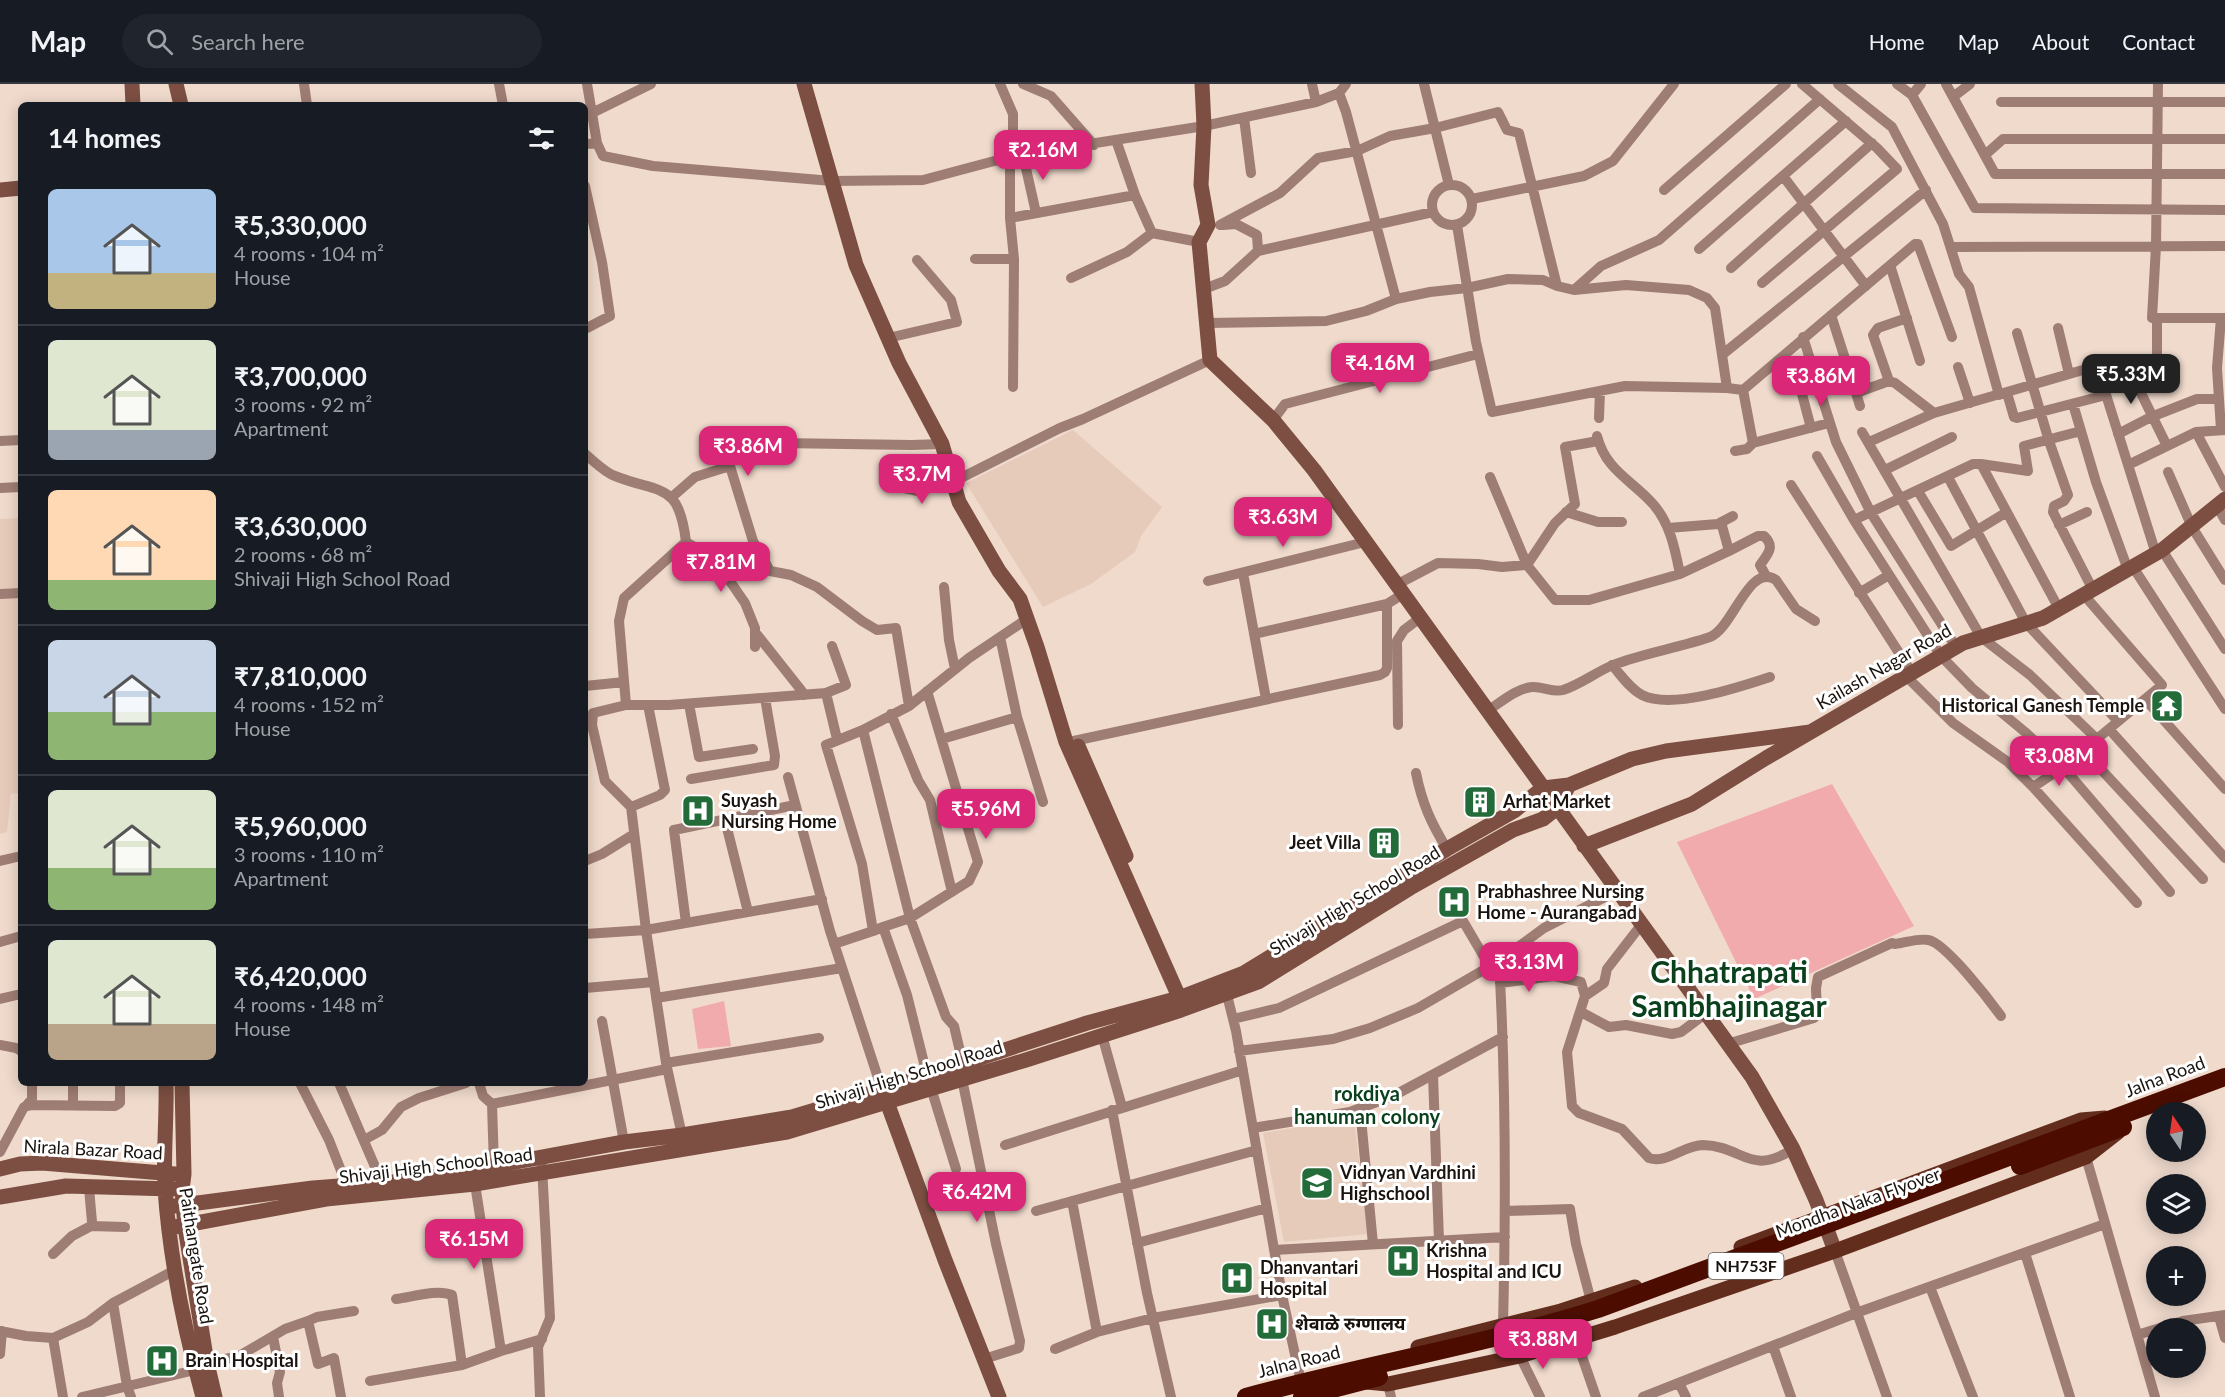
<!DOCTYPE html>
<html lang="en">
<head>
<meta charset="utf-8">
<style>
	body { margin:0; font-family:Lato,"Noto Sans Devanagari",sans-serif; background:#20242c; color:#f1f3f6; height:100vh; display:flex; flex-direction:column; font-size:22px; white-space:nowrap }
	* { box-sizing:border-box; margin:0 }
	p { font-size:20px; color:#9ea1a6 }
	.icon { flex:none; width:33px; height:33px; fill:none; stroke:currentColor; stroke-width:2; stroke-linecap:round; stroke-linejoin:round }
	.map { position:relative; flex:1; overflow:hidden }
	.drawer { position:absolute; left:18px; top:18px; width:570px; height:984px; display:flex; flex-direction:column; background:#171b24; border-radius:9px; box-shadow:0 3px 15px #0003 }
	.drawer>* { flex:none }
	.needle { width:39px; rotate:347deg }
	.controls { position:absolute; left:2146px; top:1018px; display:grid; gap:12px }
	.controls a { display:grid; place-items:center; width:60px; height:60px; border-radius:50%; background:#171b24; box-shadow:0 3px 15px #0003; font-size:30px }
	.price { position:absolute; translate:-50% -51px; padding:0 14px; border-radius:12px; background:#db2777; color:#fff; font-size:20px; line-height:39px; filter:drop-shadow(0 2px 3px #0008) }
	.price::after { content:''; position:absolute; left:50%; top:36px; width:18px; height:14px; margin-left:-9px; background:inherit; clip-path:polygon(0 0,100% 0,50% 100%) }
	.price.on { background:#222; color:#fff }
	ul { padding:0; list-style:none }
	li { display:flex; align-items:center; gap:18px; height:150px; padding:0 30px }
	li+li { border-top:2px solid #363941 }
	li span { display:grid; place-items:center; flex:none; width:168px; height:120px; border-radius:9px; color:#555 }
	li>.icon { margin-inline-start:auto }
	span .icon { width:72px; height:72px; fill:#fffc; stroke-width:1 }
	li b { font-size:26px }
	h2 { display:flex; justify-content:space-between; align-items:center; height:72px; padding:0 30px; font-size:26px }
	header { display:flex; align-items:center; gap:36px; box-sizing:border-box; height:84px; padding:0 30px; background:#171b24; border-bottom:2px solid #363941 }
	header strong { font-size:28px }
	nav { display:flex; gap:33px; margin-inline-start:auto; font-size:21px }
	.search { width:420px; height:54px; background:#20242c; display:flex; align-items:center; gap:15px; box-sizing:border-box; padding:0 21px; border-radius:33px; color:#9ea1a6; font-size:22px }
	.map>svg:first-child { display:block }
	.built { fill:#e7cbba }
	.green { fill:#f1abad }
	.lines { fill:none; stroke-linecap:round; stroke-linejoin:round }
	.street { stroke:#9e7d74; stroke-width:10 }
	.secondary { stroke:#7c4f42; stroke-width:15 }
	.primary { stroke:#632d1e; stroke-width:15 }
	.highway { stroke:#4c0d00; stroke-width:18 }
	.labels { text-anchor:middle; stroke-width:6; stroke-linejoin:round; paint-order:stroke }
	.shield { fill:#fff; stroke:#5f5a56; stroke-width:1.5 }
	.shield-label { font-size:16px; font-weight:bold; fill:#1a130e }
	.street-label { font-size:18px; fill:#1a130e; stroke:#fff }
	.poi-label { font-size:18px; font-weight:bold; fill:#1a130e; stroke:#fff; text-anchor:start }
	.neighbourhood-label { font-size:20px; font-weight:bold; fill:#0b401d; stroke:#fff }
	.town-label { font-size:30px; font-weight:bold; fill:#0b401d; stroke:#fff }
</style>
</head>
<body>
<header>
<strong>Map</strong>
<div class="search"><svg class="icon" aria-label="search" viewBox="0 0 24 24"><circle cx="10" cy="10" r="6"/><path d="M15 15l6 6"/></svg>Search here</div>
<nav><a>Home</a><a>Map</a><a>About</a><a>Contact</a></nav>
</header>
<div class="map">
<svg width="2225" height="1313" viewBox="0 0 2225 1313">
	<rect width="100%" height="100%" fill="#efdacc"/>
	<path class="built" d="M1073,346L1162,423L1141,452L1135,468L1091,500L1043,523L966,399Z
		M21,434V664L19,709L11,710L7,748L0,750V435Z
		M1354,1034L1368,1150L1284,1158L1263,1049Z"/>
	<path class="green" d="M1832,700L1914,842L1754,915L1677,758Z
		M724,917L731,962L698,965L692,925Z"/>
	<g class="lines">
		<path class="street" d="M304,0L307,21
			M499,0L503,21
			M587,0L597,59
			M1000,0L1013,30V72
			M1023,0L1051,12L1094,61
			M1312,0L1316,18
			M1424,0L1449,101
			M1838,0L1892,43L1943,140L1959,190L1969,203L1999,311
			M1897,0L1912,11L1975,124L2225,126
			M1946,0L1995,90H2225
			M2158,0L2156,162L2152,234H2225
			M1339,9L1346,28L1396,215
			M1912,11L1921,0
			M1953,13L1970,0
			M2001,18H2225
			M592,29L651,0
			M1244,34L1251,89
			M1116,56L1135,111
			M585,60L597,59L603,72L653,82L832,97L923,96L1013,72L1204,42L1316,18L1339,9L1346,0
			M1023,71L1036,129
			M1985,71L2003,55H2225
			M1010,73V134L1014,175L1013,303
			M1783,92L1866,202
			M1432 121a20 20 0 1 1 40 0a20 20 0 1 1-40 0Z
			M585,102L602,178L610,232L585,245
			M1664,106L1786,0
			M1472,115L1584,92L1613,77L1674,0
			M1010,134L1135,111L1152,149L1199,158
			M1220,141L1280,109L1318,74L1357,67L1390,52L1435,44L1498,28L1507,46L1519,49L1557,202
			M1457,141L1476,258L1492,328L1625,302L1727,304L1743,306L1915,160H1918L1952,253
			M1951,163L2225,162
			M1699,165L1846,37
			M1258,167L1433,128
			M975,175H1014
			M1890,181L1920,277
			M1731,184L1872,59
			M1071,194L1127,168L1152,149
			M1762,199L1897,85L1877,64L1802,0
			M1204,205L1225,197L1258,167L1257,151L1236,140L1223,141
			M1574,206L1601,182L1659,156L1820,15
			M1831,231L1856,309L1889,297
			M1907,234L1878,244L1873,251L1889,297L1895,299L1934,329
			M2157,234V293L2139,305L2167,362
			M2221,234L2217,284L2221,346
			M1207,239L1326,237L1366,227L1396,215L1430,208L1467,204L1508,195L1543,196L1557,202L1574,206L1626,201L1689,206L1707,214L1715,224L1727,304
			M2058,244L2069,290
			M2017,249L2049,357L2068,411L2064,417L2054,422L2053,428L2093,506
			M1803,253L1836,358L1871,429L1956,563
			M888,254L957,238L951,216L917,176
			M1723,270L1926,106
			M2097,282L2156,470
			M1958,283L1970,319
			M1743,306L1753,359L1829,339
			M1856,309L1860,322
			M2007,309L2014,333L2017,334L2106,311
			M1802,310L1811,344
			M2073,320L2096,398L2128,486
			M1599,334L1600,307
			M1273,336L1285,320L1478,270
			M2225,346L2196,348L2225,403
			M1862,348L1981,553L2030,591L2097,655
			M2118,350L2151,333L2197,315H2219
			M1597,352C1606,387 1632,396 1653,420C1670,439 1675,465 1680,490
			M0,357L21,356
			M1869,358L1934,329L2114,277
			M1735,367L1747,365L1753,359
			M585,370C594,377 604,388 615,392C660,410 679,397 686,458L624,514L619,537L626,621L593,629L592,641L605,697L631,723L646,846L666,979L683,1056
			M1817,372L1854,436L1941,572L1972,604L2025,648L2063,683L2170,808
			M1981,380L2028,387L2024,362L2081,347
			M2128,381L2196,348
			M1885,386L1952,353
			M2168,388L2192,443L2225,496
			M1490,393L1527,481L1555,516H1589L1680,490L1729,467L1721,438
			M1948,393L2026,539L2118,637
			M890,401L918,407L953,398L1060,344L1083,335L1210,276
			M1791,401L1912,589
			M0,404L21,403
			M1918,407L1951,462L2007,428
			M672,413L695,393L730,382
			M2217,422L2225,436
			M1566,428L1598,438H1622
			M1854,436L1973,380H1981L2059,525
			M2059,441L2087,428
			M1668,444L1718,440L1733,432
			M686,458L714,474L745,519L755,544V563
			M2162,466L2225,565
			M1729,467L1758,452H1764C1776,463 1767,471 1760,481L1766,492
			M2133,483L2225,625
			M1243,489L1266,615
			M1208,497L1365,458
			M1396,501L1438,479L1478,480L1502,483L1527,481L1555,439L1575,420L1565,363L1598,357
			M944,503L949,556L955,585
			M1859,509L1889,491
			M0,510L21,509
			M2084,511L2162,601L2063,683L2033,703L2137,819
			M755,548L805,611
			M1254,550L1387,520
			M1000,553L1017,633L1043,718
			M1612,581C1621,591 1630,605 1642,611C1671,626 1740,603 1770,593
			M1906,592L1953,639L2008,678L2033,703
			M585,602L624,598
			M826,609L846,601L832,562
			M2145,615L2225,705
			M689,620L699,673L753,665
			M626,621H669L826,609L837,655
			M909,622L896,544L877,546L862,537L817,503L791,491L770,487L753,457L730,382L731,375L779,359L912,361L942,360
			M1487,627C1500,619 1517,604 1532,603C1542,602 1553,609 1563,606C1581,600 1596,588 1613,581C1644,569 1678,564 1710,553C1733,544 1749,478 1776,496L1796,525L1815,537
			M891,630L918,696L930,716L952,808
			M1398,641L1397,557L1404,546L1420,534
			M2109,645L2225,774
			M863,646L910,834L946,933L954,942L963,980
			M942,655L1017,633
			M1069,658L1380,591L1385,588L1387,584V520L1403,510
			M2083,666L2203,795
			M1416,689C1422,719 1431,739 1447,765
			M788,693L830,847L882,1006
			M691,695L774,681L775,672L765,614
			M631,723L660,711L665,706L648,621
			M725,736L748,828
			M0,777L21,772
			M585,777L602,770L634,750
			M686,839L674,746L795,721
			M883,843L910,834L969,797L978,778L927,607
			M585,850L646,846L822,815
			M0,858L21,852
			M834,860L873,847
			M1499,877C1506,999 1506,1120 1503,1241
			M1500,899L1554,892L1581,898L1585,912L1567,968L1572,1022L1579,1029L1622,1045L1649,1074C1667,1080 1684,1061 1703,1061C1743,1062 1750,1093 1793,1065
			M1225,903L1236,947L1282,1211L1301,1298
			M585,904L654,898
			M1585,912L1604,899L1607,885L1641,841
			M656,914L842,884
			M0,915L21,910
			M1581,928L1609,943L1626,941L1672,950L1681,948L1705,930
			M1233,935L1279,924L1463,837L1490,883
			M602,937L624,1058
			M1102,951L1122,1023
			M1727,960L1814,934L1817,930L1816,904L1818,893L1892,859L1895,860C1905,859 1918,854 1928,856C1945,858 1990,917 2001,932
			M0,961L16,964L21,967
			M1239,967L1333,955L1370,944L1418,924L1499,877L1544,844L1617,807
			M666,979L819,954
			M927,991L907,911L883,843L873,847L862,780L826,661L863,646L909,622L969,574L1027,535
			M1433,991L1439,1157
			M962,995L996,1160L1020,1257L1019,1264L984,1275
			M300,999L329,1056L347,1102
			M339,999L382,1099
			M479,999L483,1012L492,1020L494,1082L492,1086
			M931,1004L956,1085
			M492,1020L667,985
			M27,1021L32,1015V999
			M73,1021V999
			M1360,1024L1373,1160
			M1112,1026L1147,1209L1171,1313
			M1253,1044L1350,1028L1393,1012L1503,953
			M364,1056L382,1046L401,1023L419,1014L466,999
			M1005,1061L1243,986
			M0,1068L24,1023L32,1021L115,1022L120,1019V999
			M2086,1073L2155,1313
			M475,1100L501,1267
			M1072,1117L1097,1248
			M1036,1127L1257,1066
			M1506,1127L1570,1125L1576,1160L1591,1217
			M91,1142L125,1143
			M1137,1159L1267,1124
			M1274,1166L1505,1153
			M1835,1167L1887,1313
			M2025,1169L2070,1313
			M53,1170L72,1152L91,1142L92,1138L89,1104
			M1930,1203L1973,1313
			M396,1215C412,1213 437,1205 452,1211L462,1281
			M113,1219L127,1302L131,1313
			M2219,1233L2225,1254
			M308,1237L317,1233L354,1227
			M0,1247L26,1252L53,1254L88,1238L113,1219L175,1186
			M2137,1251L2183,1237L2225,1231
			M273,1253L280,1288L277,1299L279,1313
			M53,1254L63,1313
			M1576,1255L1596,1313
			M1773,1262L1791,1313
			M1055,1265L1097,1248L1153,1234L1282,1211
			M0,1270L2,1247
			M1520,1272L1540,1313
			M207,1279L239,1272L285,1245L308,1237L318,1280L334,1274L341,1313
			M370,1297L462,1281L501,1267L542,1255
			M1679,1299L1686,1313
			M1388,1300L1391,1313
			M82,1313L195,1286
			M540,1313L538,1263L550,1234L542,1082
			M1643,1313L1856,1229L2105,1140"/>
		<path class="secondary" d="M132,0L133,21
			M176,0L181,21
			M804,0L856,181L899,279L942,360L959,418L999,487L1020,515L1037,563L1066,658L1183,922
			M1202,0L1204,42L1201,101L1208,141L1199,158L1210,276L1273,336L1314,386L1752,993L1793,1065L1816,1116L1835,1167
			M0,106L21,104
			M1078,662L1126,772
			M1584,762L1692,720L1766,674L1963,559L2043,534L2162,466L2225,415
			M166,999C167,1034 163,1070 165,1105C170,1175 184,1245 203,1313
			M182,999L184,1090L182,1106L185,1143L207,1279L215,1313
			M884,1010L945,1176L999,1313
			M0,1085L20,1080L42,1079L175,1090
			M0,1113L66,1102L173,1105
			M167,1123L313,1104L417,1096L624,1058L682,1051L792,1033L882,1006L1087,939L1179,914L1244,889L1447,765L1514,727L1543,704L1569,701L1632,675L1666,667L1810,648
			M169,1144L326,1115L475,1100L787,1048L1026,976L1181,926L1258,898L1410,804L1513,746L1543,735L1557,724L1569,701"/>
		<path class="primary" d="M1741,1163L2081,1036L2105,1034
			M1418,1263L1561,1227L1635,1203
			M1366,1298L1388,1300L1520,1272L1615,1243L1835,1167L2086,1073L2118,1048"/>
		<path class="highway" d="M2020,1082L2123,1043
			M1246,1313C1363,1281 1483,1261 1598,1225L2225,993
			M1302,1313L1379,1293"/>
	</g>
	<defs>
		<symbol id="temple-square" viewBox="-11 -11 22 22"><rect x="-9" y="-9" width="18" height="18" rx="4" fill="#236c3a" stroke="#fff"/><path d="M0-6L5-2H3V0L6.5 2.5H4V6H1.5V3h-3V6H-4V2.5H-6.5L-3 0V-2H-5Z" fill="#fff"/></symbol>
		<symbol id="building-square" viewBox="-11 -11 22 22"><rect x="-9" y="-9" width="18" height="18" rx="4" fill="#236c3a" stroke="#fff"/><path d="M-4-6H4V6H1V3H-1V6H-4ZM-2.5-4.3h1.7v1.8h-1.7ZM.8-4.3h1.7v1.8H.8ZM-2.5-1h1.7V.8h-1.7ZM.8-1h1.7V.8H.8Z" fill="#fff"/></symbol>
		<symbol id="hospital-square" viewBox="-11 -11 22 22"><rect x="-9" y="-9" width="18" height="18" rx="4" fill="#236c3a" stroke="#fff"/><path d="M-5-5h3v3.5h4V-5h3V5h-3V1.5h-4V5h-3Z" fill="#fff"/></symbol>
		<symbol id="school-square" viewBox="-11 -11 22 22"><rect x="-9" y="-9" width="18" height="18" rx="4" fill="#236c3a" stroke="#fff"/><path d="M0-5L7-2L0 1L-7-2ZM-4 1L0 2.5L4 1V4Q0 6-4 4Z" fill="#fff"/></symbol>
	</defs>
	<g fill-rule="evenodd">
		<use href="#temple-square" x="2148" y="603" width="38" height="38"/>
		<use href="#building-square" x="1461" y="699" width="38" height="38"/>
		<use href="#hospital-square" x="679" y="708" width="38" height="38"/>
		<use href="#building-square" x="1365" y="740" width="38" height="38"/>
		<use href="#hospital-square" x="1435" y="799" width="38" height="38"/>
		<use href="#school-square" x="1298" y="1080" width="38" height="38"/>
		<use href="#hospital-square" x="1384" y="1158" width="38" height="38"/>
		<use href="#hospital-square" x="1218" y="1175" width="38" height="38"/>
		<use href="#hospital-square" x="1253" y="1221" width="38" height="38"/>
		<use href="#hospital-square" x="143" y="1258" width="38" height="38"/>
	</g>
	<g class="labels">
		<rect class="shield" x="1708.5" y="1169" width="75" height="26" rx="4.5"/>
		<g class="shield-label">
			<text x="1746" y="1188">NH753F</text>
		</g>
		<g class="street-label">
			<text transform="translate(1884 583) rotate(-30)" y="6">Kailash Nagar Road</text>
			<text transform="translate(1355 817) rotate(-31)" y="6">Shivaji High School Road</text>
			<text transform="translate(909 991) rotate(-17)" y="6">Shivaji High School Road</text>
			<text transform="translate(2165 993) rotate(-21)" y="6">Jalna Road</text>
			<text transform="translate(93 1066) rotate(3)" y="6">Nirala Bazar Road</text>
			<text transform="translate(436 1082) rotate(-7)" y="6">Shivaji High School Road</text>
			<text transform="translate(1858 1119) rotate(-20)" y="6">Mondha Naka Flyover</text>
			<text transform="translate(196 1172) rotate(81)" y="6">Paithangate Road</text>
			<text transform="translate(1299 1278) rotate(-14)" y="6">Jalna Road</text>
		</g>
		<g class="poi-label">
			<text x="2144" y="628" text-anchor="end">Historical Ganesh Temple</text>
			<text x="721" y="723">Suyash<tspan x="721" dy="21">Nursing Home</tspan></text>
			<text x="1503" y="724">Arhat Market</text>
			<text x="1361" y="765" text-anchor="end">Jeet Villa</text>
			<text x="1477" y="814">Prabhashree Nursing<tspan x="1477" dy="21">Home - Aurangabad</tspan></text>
			<text x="1340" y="1095">Vidnyan Vardhini<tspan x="1340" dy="21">Highschool</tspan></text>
			<text x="1426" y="1173">Krishna<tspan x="1426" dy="21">Hospital and ICU</tspan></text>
			<text x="1260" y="1190">Dhanvantari<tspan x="1260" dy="21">Hospital</tspan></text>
			<text x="1295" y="1246">शेवाळे रुग्णालय</text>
			<text x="185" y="1283">Brain Hospital</text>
		</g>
		<g class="neighbourhood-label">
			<text x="1367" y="1017">rokdiya<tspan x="1367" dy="23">hanuman colony</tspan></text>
		</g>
		<g class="town-label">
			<text x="1729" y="899">Chhatrapati<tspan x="1729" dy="34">Sambhajinagar</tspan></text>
		</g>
	</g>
</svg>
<div class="controls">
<a><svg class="needle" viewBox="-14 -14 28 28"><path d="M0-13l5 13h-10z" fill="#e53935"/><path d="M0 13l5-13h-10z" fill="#9ea1a6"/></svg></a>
<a><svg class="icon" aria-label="layers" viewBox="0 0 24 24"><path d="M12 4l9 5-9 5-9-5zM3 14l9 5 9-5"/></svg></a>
<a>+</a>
<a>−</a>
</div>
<b class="price" style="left:1043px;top:97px">₹2.16M</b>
<b class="price" style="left:1380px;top:310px">₹4.16M</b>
<b class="price on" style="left:2131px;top:321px">₹5.33M</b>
<b class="price" style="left:1821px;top:323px">₹3.86M</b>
<b class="price" style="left:748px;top:393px">₹3.86M</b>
<b class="price" style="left:922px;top:421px">₹3.7M</b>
<b class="price" style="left:1283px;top:464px">₹3.63M</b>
<b class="price" style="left:721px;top:509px">₹7.81M</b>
<b class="price" style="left:2059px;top:703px">₹3.08M</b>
<b class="price" style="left:986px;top:756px">₹5.96M</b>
<b class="price" style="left:1529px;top:909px">₹3.13M</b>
<b class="price" style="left:977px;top:1139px">₹6.42M</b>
<b class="price" style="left:474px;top:1186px">₹6.15M</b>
<b class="price" style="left:1543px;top:1286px">₹3.88M</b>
<section class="drawer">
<h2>14 homes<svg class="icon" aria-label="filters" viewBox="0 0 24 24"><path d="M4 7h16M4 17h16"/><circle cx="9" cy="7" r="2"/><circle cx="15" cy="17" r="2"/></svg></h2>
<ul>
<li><span style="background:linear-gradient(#a9c7e8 70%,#c2b280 0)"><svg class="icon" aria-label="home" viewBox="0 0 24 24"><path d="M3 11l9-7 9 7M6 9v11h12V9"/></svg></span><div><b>₹5,330,000</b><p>4 rooms · 104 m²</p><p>House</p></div></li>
<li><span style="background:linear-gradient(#dfe7d0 75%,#9aa5b1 0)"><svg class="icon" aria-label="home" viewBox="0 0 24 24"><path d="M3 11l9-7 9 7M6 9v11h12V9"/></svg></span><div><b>₹3,700,000</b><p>3 rooms · 92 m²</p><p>Apartment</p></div></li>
<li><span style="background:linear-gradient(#ffd9b3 75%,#8fb573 0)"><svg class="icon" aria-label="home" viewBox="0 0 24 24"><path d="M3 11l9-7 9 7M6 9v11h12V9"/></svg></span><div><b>₹3,630,000</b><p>2 rooms · 68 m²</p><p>Shivaji High School Road</p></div></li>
<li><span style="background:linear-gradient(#c9d6e8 60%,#8fb573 0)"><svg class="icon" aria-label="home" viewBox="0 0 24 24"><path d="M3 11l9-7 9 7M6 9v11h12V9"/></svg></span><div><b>₹7,810,000</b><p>4 rooms · 152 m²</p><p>House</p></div></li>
<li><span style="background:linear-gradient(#dfe7d0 65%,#8fb573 0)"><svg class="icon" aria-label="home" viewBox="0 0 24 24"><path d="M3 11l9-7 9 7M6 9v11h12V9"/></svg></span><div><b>₹5,960,000</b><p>3 rooms · 110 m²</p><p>Apartment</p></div></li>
<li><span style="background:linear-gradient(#dfe7d0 70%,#b9a48a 0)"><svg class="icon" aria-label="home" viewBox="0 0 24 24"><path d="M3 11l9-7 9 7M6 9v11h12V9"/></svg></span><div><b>₹6,420,000</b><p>4 rooms · 148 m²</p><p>House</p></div></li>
</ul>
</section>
</div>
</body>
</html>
